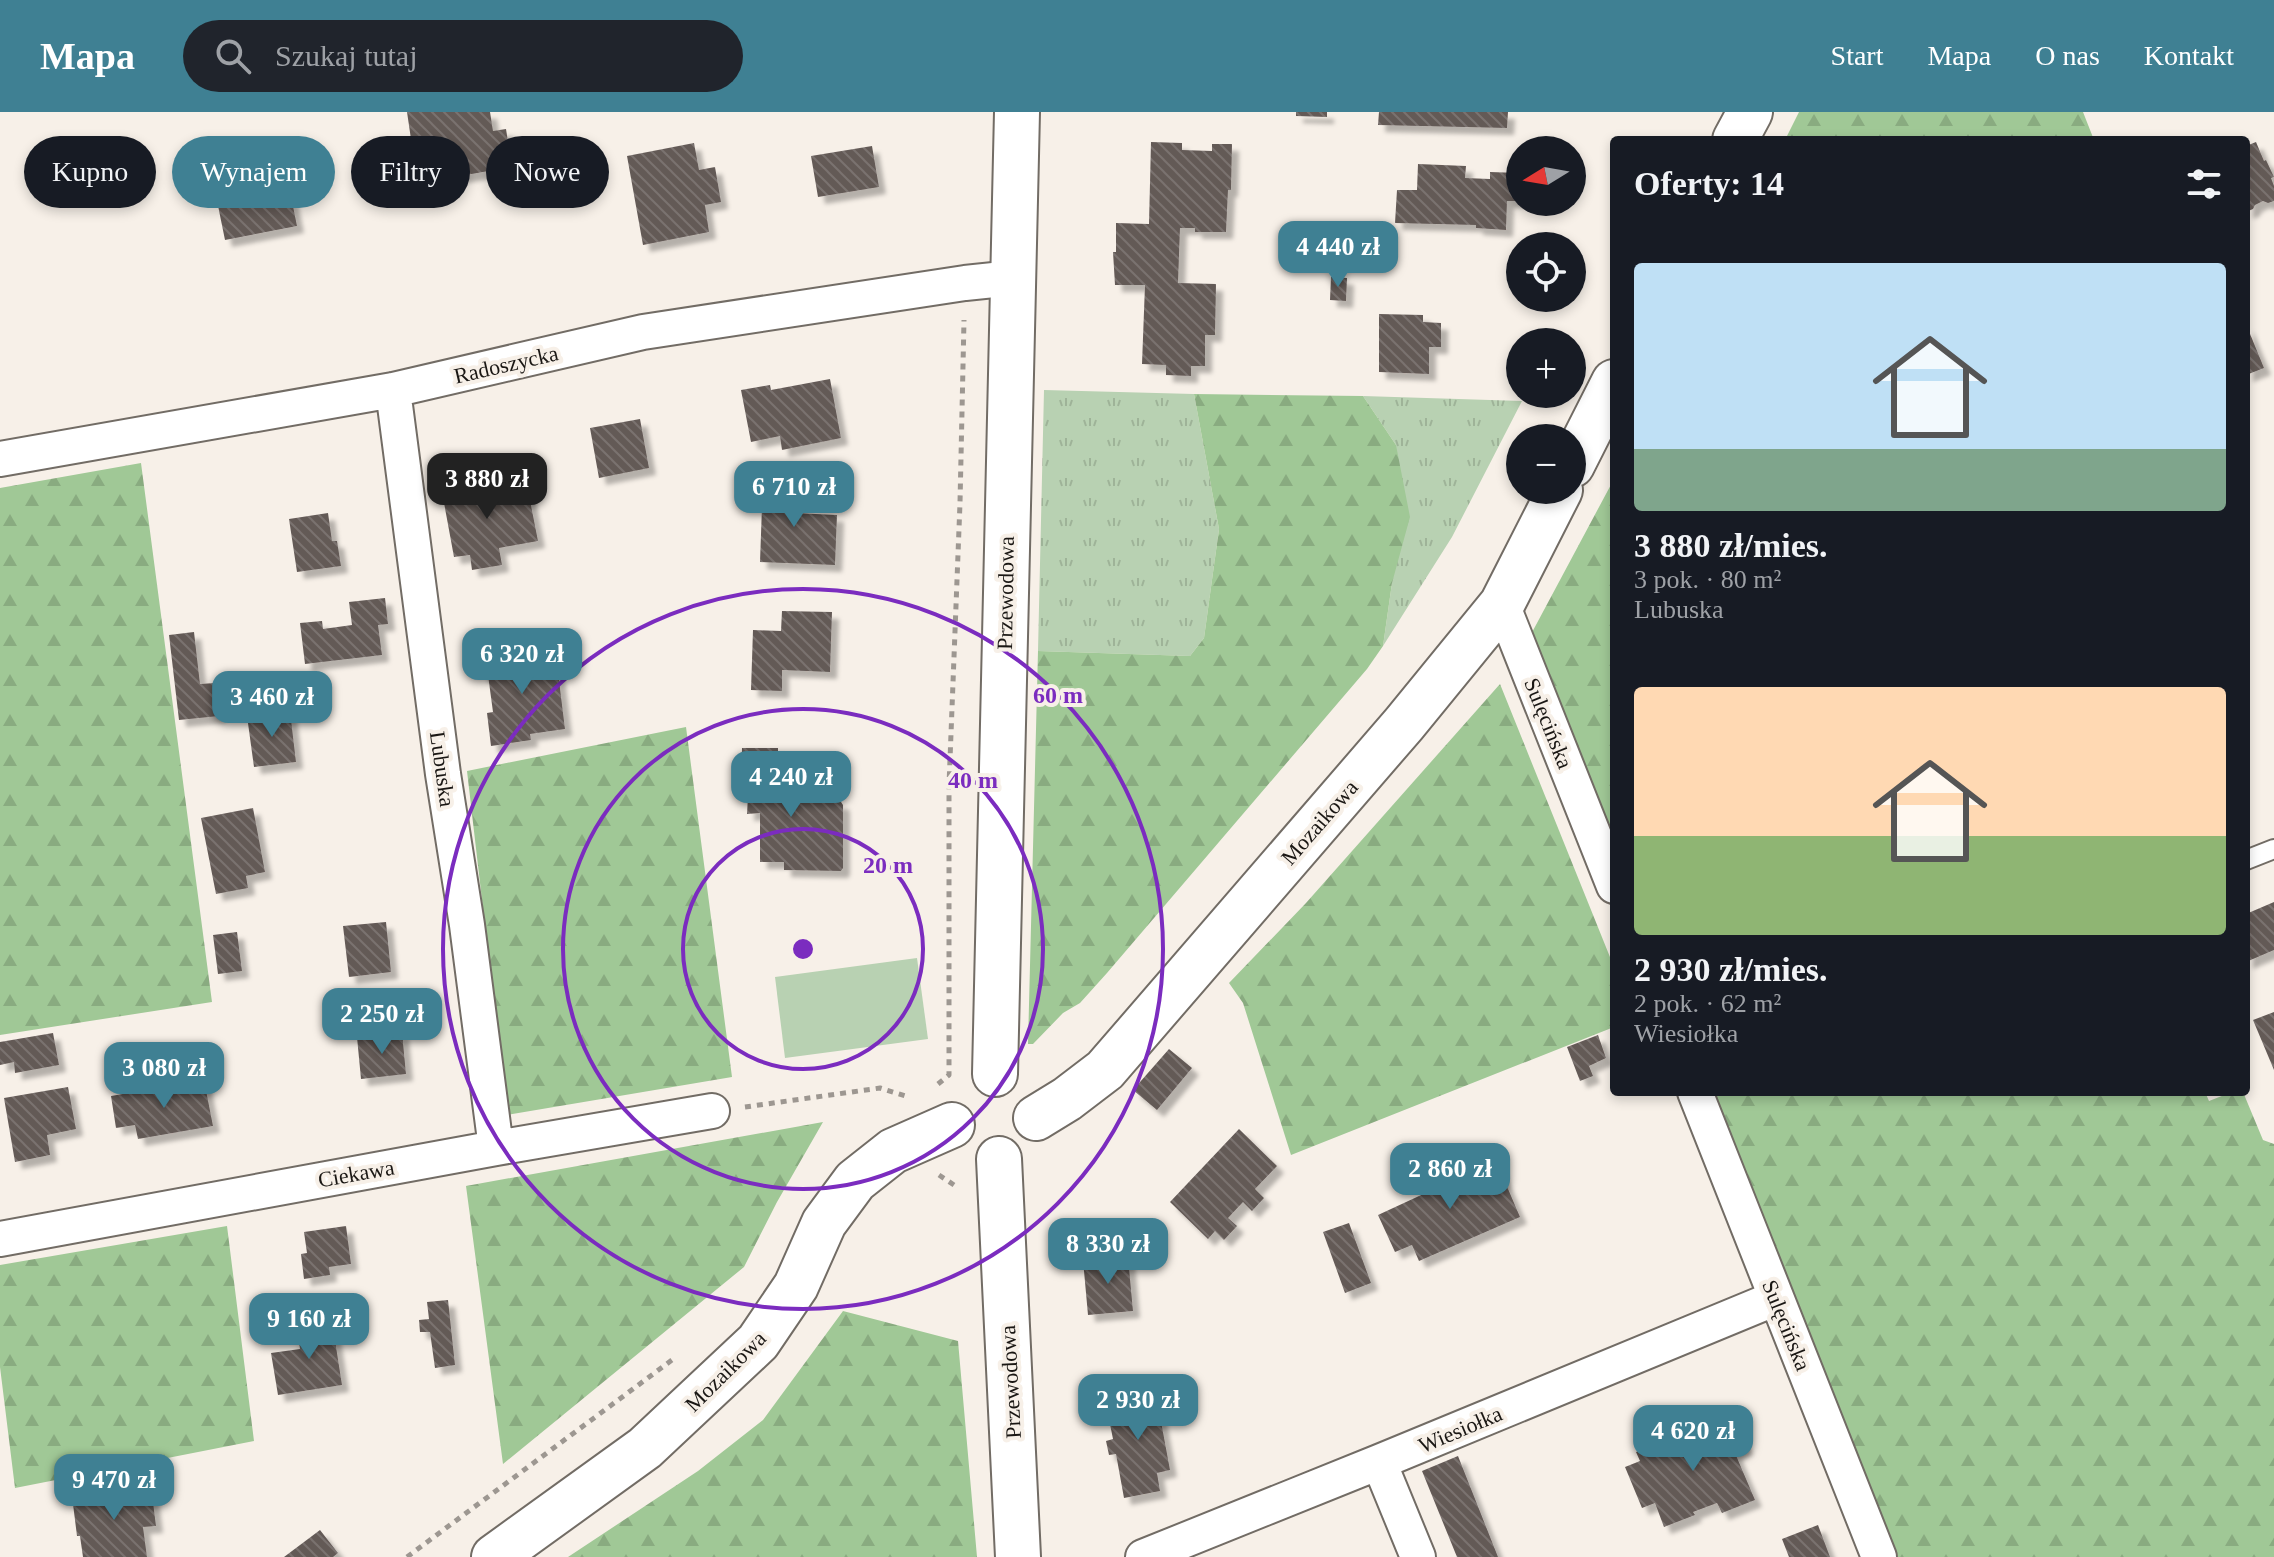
<!DOCTYPE html>
<html lang="pl">
<head>
<meta charset="utf-8">
<style>
	body { margin:0; font-family:Georgia,serif; background:#20242c; color:#f1f3f6; height:100vh; display:flex; flex-direction:column; font-size:30px; white-space:nowrap }
	* { box-sizing:border-box; margin:0 }
	p { font-size:26px; color:#9ea1a6 }
	.icon { flex:none; width:44px; height:44px; fill:none; stroke:currentColor; stroke-width:2; stroke-linecap:round; stroke-linejoin:round }
	.map { position:relative; flex:1; overflow:hidden }
	.drawer { position:absolute; left:1610px; top:24px; width:640px; height:960px; display:flex; flex-direction:column; background:#171b24; border-radius:8px; box-shadow:0 4px 12px #0003 }
	.drawer>* { flex:none }
	.top-card { position:absolute; left:24px; top:24px; width:760px; height:72px; display:flex; gap:16px }
	.needle { width:52px; rotate:259deg }
	.buttons { position:absolute; left:1506px; top:24px; display:grid; gap:16px }
	.buttons a { display:grid; place-items:center; width:80px; height:80px; border-radius:50%; background:#171b24; box-shadow:0 4px 12px #0003; font-size:40px }
	.price { position:absolute; translate:-50% -68px; padding:0 18px; border-radius:16px; background:#3f8093; color:#fff; font-size:26px; line-height:52px; filter:drop-shadow(0 2px 4px #0008) }
	.price::after { content:''; position:absolute; left:50%; top:48px; width:24px; height:18px; margin-left:-12px; background:inherit; clip-path:polygon(0 0,100% 0,50% 100%) }
	.price.selected { background:#222; color:#fff }
	ul { padding:0; list-style:none }
	li { display:grid; align-content:center; gap:16px; height:424px; padding:0 24px }
	li span { display:grid; place-items:center; height:248px; border-radius:8px; color:#555 }
	li>.icon { margin-inline-start:auto }
	span .icon { width:144px; height:144px; fill:#fffc; stroke-width:1 }
	li b { font-size:34px }
	h2 { display:flex; justify-content:space-between; align-items:center; height:96px; padding:0 24px; font-size:34px }
	.pill { padding:0 28px; border-radius:36px; background:#171b24; box-shadow:0 4px 12px #0003; font-size:28px; line-height:72px }
	.pill.selected { background:#3f8093; color:#fff }
	header { display:flex; align-items:center; gap:48px; box-sizing:border-box; height:112px; padding:0 40px; background:#3f8093; color:#fff }
	header strong { font-size:38px }
	nav { display:flex; gap:44px; margin-inline-start:auto; font-size:28px }
	.search { width:560px; height:72px; background:#20242c; display:flex; align-items:center; gap:20px; box-sizing:border-box; padding:0 28px; border-radius:44px; color:#9ea1a6; font-size:30px }
	.map>svg:first-child { display:block }
	.grass { fill:url(#grass-tufts) }
	.forest { fill:url(#forest-firs) }
	.pitch { fill:#b8d1b2 }
	.building { fill:url(#building-back-hatch); filter:url(#shadow) }
	.lines { fill:none; stroke-linecap:round; stroke-linejoin:round }
	.lane-casing { stroke:#726c65; stroke-width:22 }
	.street-casing { stroke:#726c65; stroke-width:38 }
	.secondary-casing { stroke:#726c65; stroke-width:48 }
	.path { stroke:#9d9791; stroke-width:5; stroke-dasharray:6 6; stroke-linecap:butt }
	.lane { stroke:#fff; stroke-width:18 }
	.street { stroke:#fff; stroke-width:34 }
	.secondary { stroke:#fff; stroke-width:44 }
	.ring { fill:none; stroke:#7b2cbf; stroke-width:4 }
	.labels { text-anchor:middle; stroke-width:8; stroke-linejoin:round; paint-order:stroke }
	.street-label { font-size:22px; fill:#1a1714; stroke:#f7f0e8 }
	.centre { fill:#7b2cbf; stroke:#f7f0e8; stroke-width:4 }
	.ring-label { font-size:24px; text-anchor:middle; font-weight:bold; fill:#7b2cbf; stroke:#f7f0e8; stroke-width:8; stroke-linejoin:round; paint-order:stroke }
</style>
</head>
<body>
<header>
<strong>Mapa</strong>
<div class="search"><svg class="icon" aria-label="search" viewBox="0 0 24 24"><circle cx="10" cy="10" r="6"/><path d="M15 15l6 6"/></svg>Szukaj tutaj</div>
<nav><a>Start</a><a>Mapa</a><a>O nas</a><a>Kontakt</a></nav>
</header>
<div class="map">
<svg width="2274" height="1445" viewBox="0 0 2274 1445">
	<defs>
		<pattern id="grass-tufts" width="24" height="20" patternUnits="userSpaceOnUse" patternTransform="scale(2)"><rect width="24" height="20" fill="#b8d1b2"/><path d="M3 7l-1-3M5 7V3M7 7l1-3M15 17l-1-3M17 17v-4M19 17l1-3" fill="none" stroke="#9eb398"/></pattern>
		<pattern id="forest-firs" width="22" height="20" patternUnits="userSpaceOnUse" patternTransform="scale(2)"><rect width="22" height="20" fill="#a0c896"/><path d="M5 1l3.5 6h-7zM16 11l3.5 6h-7z" fill="#89ab80"/></pattern>
		<pattern id="building-back-hatch" width="6" height="6" patternUnits="userSpaceOnUse" patternTransform="scale(2)"><rect width="6" height="6" fill="#645a57"/><path d="M-1 5l2 2M0 0l6 6M5-1l2 2" fill="none" stroke="#7a726f"/></pattern>
		<filter id="shadow"><feDropShadow dx="7" dy="7" stdDeviation="2" flood-color="#0004"/></filter>
	</defs>
	<rect width="100%" height="100%" fill="#f7f0e8"/>
	<path class="grass" d="M1044,278L1194,282L1219,417L1204,526L1190,544L1038,539Z
		M1363,284L1522,289L1452,425L1383,534L1392,471L1396,333Z"/>
	<path class="forest" d="M1799,0H2083L2094,28H1785Z
		M1194,282L1363,284L1396,333L1410,405L1392,471L1383,534L1367,557L1107,861L1080,891L1063,901L1033,932H1028L1038,539L1190,544L1204,526L1219,417Z
		M141,351L212,890L0,923V376Z
		M1614,367V739L1529,526Z
		M1500,572L1614,855V915L1291,1043L1243,891L1229,871L1306,791Z
		M686,615L732,965L507,1003L467,659Z
		M1710,980H2205L2209,989L2232,980H2243L2263,1028L2274,1032V1445H1896Z
		M823,1010L777,1090L744,1155L503,1352L466,1074Z
		M227,1114L254,1329L15,1376L0,1255V1153Z
		M843,1199L958,1229L977,1445H568L698,1359L763,1308Z"/>
	<path class="pitch" d="M917,846L928,927L785,946L775,865Z"/>
	<path class="building" d="M407,0H490L493,19L506,17L512,55L426,70L420,33L412,34Z
		M1296,0H1327V5L1296,4Z
		M1379,0H1508L1507,16L1378,13Z
		M1151,30L1182,31V38L1212,39V32H1232L1231,78H1228L1226,120H1195V116H1180L1178,171L1216,172L1215,223H1205V254H1191V264L1166,263V253L1142,252L1145,173H1115L1113,140H1116V111L1149,112Z
		M2256,30L2264,49L2266,48L2274,65L2271,66L2274,74V89L2268,91L2263,89L2255,93L2253,97L2246,100V34Z
		M694,31L699,58L715,55L721,90L705,93L709,120L643,133L627,44Z
		M872,34L879,75L818,85L811,44Z
		M1418,52L1466,54L1465,66L1490,67V60L1520,61V89H1507L1506,118L1476,116V113L1395,111L1397,78H1417Z
		M274,68L276,82L290,79L297,114L225,128L215,79Z
		M1331,165L1347,166L1346,189L1330,188Z
		M1379,202L1423,203V210L1441,211V235H1429V262L1379,260Z
		M2246,212L2264,256L2246,263Z
		M830,267L841,326L782,338L780,324L751,330L741,278L770,273L771,278Z
		M640,307L649,356L599,366L590,316Z
		M482,366L484,374L505,370L507,382L528,378L538,429L499,436L502,453L472,458L470,443L454,445L442,380L455,370Z
		M763,367L796,368L794,401L837,403L835,453L760,450Z
		M328,401L332,429H337L341,454L297,460L289,407Z
		M385,486L388,512L378,513L382,543L305,552L300,511L322,509L323,517L352,513L349,490Z
		M782,499L832,500L830,560L782,558V579L751,578L753,518L781,519Z
		M194,520L200,572L215,571L219,604L179,608L169,523Z
		M537,536L539,554L557,552L565,617L530,622L531,628L491,634L487,601L493,600L488,563L481,564L479,544Z
		M290,599L296,650L254,655L247,604Z
		M742,636H778V684L785,690H841L843,693V756L841,759L784,758V750H760V701L747,702L748,684L741,683Z
		M253,696L265,760L246,764L248,776L216,782L201,706Z
		M2274,790V838L2246,850V802Z
		M386,810L391,860L349,865L343,814Z
		M237,820L242,859L218,862L213,823Z
		M2274,900V958L2253,908Z
		M402,920L406,962L361,967L357,925Z
		M53,921L59,953L15,961L14,950L0,953V930Z
		M1598,923L1606,946L1589,954L1593,964L1580,969L1567,935Z
		M1169,937L1192,956L1157,998L1133,978Z
		M204,968L213,1014L138,1027L135,1013L116,1016L111,984Z
		M68,975L76,1017L47,1023L50,1043L15,1050L4,986Z
		M1239,1017L1277,1054L1255,1077L1264,1086L1252,1099L1243,1090L1228,1106L1237,1114L1224,1128L1215,1119L1208,1127L1170,1090Z
		M1444,1051L1456,1055L1460,1066L1497,1051L1520,1105L1419,1149L1412,1133L1395,1140L1378,1103L1432,1078L1427,1067L1433,1056Z
		M1349,1111L1371,1171L1345,1181L1323,1120Z
		M346,1114L351,1152L329,1155L330,1163L304,1167L301,1142L307,1141L304,1120Z
		M1128,1145L1133,1199L1088,1203L1083,1148Z
		M448,1188L455,1253L435,1256L430,1220H420L419,1208L429,1207L427,1190Z
		M332,1209L342,1273L278,1283L271,1241L300,1237L297,1215Z
		M1149,1275L1152,1294L1158,1293L1170,1358L1157,1361L1160,1379L1124,1386L1116,1342L1109,1343L1106,1329L1113,1327L1108,1302L1114,1301L1111,1282Z
		M1733,1303L1746,1336L1735,1341L1755,1388L1722,1401L1717,1391L1693,1400L1695,1403L1664,1415L1655,1391L1642,1396L1625,1355L1640,1349L1636,1340L1655,1333L1656,1334Z
		M1458,1344L1498,1445H1457L1422,1359Z
		M151,1374L156,1414L143,1415L147,1445H83L80,1424H77L72,1384Z
		M1818,1413L1830,1445H1789L1782,1427Z
		M320,1418L338,1441L333,1445H284Z"/>
	<g class="lines">
		<defs>
			<path id="lane" d="M2246,748L2274,737"/>
			<path id="street" d="M393,278L443,662L467,813L496,1036
				M0,347L393,278L643,220L965,171L1013,166
				M1502,492L1614,774
				M1695,980L1879,1445
				M0,1127L496,1036L712,999
				M1379,1350L1418,1445
				M1143,1445L1379,1350L1776,1186"/>
			<path id="secondary" d="M1735,28L1750,0
				M1572,353L1614,270
				M995,962L1017,0
				M1036,1006L1067,987L1105,958L1404,612L1502,492L1560,378
				M999,1047L1018,1445
				M494,1445L645,1336L758,1230L796,1174L824,1111L855,1069L893,1039L952,1013"/>
		</defs>
		<use href="#lane" class="lane-casing"/>
		<use href="#street" class="street-casing"/>
		<use href="#secondary" class="secondary-casing"/>
		<path class="path" d="M938,972L949,963V673L960,391L964,208
			M745,995L880,976L909,985
			M939,1063L957,1075
			M407,1445L676,1245"/>
		<use href="#lane" class="lane"/>
		<use href="#street" class="street"/>
		<use href="#secondary" class="secondary"/>
	</g>
	<g class="ring">
		<circle cx="803" cy="837" r="120"/>
		<circle cx="803" cy="837" r="240"/>
		<circle cx="803" cy="837" r="360"/>
	</g>
	<g class="labels">
		<g class="street-label">
			<text transform="translate(506 252) rotate(-13)" y="8">Radoszycka</text>
			<text transform="translate(1005 481) rotate(-89)" y="8">Przewodowa</text>
			<text transform="translate(1549 611) rotate(68)" y="8">Sulęcińska</text>
			<text transform="translate(443 657) rotate(82)" y="8">Lubuska</text>
			<text transform="translate(1319 710) rotate(-49)" y="8">Mozaikowa</text>
			<text transform="translate(356 1061) rotate(-10)" y="8">Ciekawa</text>
			<text transform="translate(1787 1213) rotate(68)" y="8">Sulęcińska</text>
			<text transform="translate(725 1259) rotate(-45)" y="8">Mozaikowa</text>
			<text transform="translate(1010 1270) rotate(-93)" y="8">Przewodowa</text>
			<text transform="translate(1460 1317) rotate(-23)" y="8">Wiesiołka</text>
		</g>
	</g>
	<circle cx="803" cy="837" r="12" class="centre"/>
	<g class="ring-label">
		<text x="1058" y="591">60 m</text>
		<text x="973" y="676">40 m</text>
		<text x="888" y="761">20 m</text>
	</g>
</svg>
<div class="buttons">
<a><svg class="needle" viewBox="-14 -14 28 28"><path d="M0-13l5 13h-10z" fill="#e53935"/><path d="M0 13l5-13h-10z" fill="#9ea1a6"/></svg></a>
<a><svg class="icon" aria-label="locate" viewBox="0 0 24 24"><circle cx="12" cy="12" r="6"/><path d="M12 2v4M12 18v4M2 12h4M18 12h4"/></svg></a>
<a>+</a>
<a>−</a>
</div>
<b class="price" style="left:1338px;top:177px">4 440 zł</b>
<b class="price selected" style="left:487px;top:409px">3 880 zł</b>
<b class="price" style="left:794px;top:417px">6 710 zł</b>
<b class="price" style="left:522px;top:584px">6 320 zł</b>
<b class="price" style="left:272px;top:627px">3 460 zł</b>
<b class="price" style="left:791px;top:707px">4 240 zł</b>
<b class="price" style="left:382px;top:944px">2 250 zł</b>
<b class="price" style="left:164px;top:998px">3 080 zł</b>
<b class="price" style="left:1450px;top:1099px">2 860 zł</b>
<b class="price" style="left:1108px;top:1174px">8 330 zł</b>
<b class="price" style="left:309px;top:1249px">9 160 zł</b>
<b class="price" style="left:1138px;top:1330px">2 930 zł</b>
<b class="price" style="left:1693px;top:1361px">4 620 zł</b>
<b class="price" style="left:114px;top:1410px">9 470 zł</b>
<div class="top-card">
<a class="pill">Kupno</a>
<a class="pill selected">Wynajem</a>
<a class="pill">Filtry</a>
<a class="pill">Nowe</a>
</div>
<section class="drawer">
<h2>Oferty: 14<svg class="icon" aria-label="filters" viewBox="0 0 24 24"><path d="M4 7h16M4 17h16"/><circle cx="9" cy="7" r="2"/><circle cx="15" cy="17" r="2"/></svg></h2>
<ul>
<li><span style="background:linear-gradient(#bfe0f5 75%,#7fa58c 0)"><svg class="icon" aria-label="home" viewBox="0 0 24 24"><path d="M3 11l9-7 9 7M6 9v11h12V9"/></svg></span><div><b>3 880 zł/mies.</b><p>3 pok. · 80 m²</p><p>Lubuska</p></div></li>
<li><span style="background:linear-gradient(#ffd9b3 60%,#8fb573 0)"><svg class="icon" aria-label="home" viewBox="0 0 24 24"><path d="M3 11l9-7 9 7M6 9v11h12V9"/></svg></span><div><b>2 930 zł/mies.</b><p>2 pok. · 62 m²</p><p>Wiesiołka</p></div></li>
</ul>
</section>
</div>
</body>
</html>
